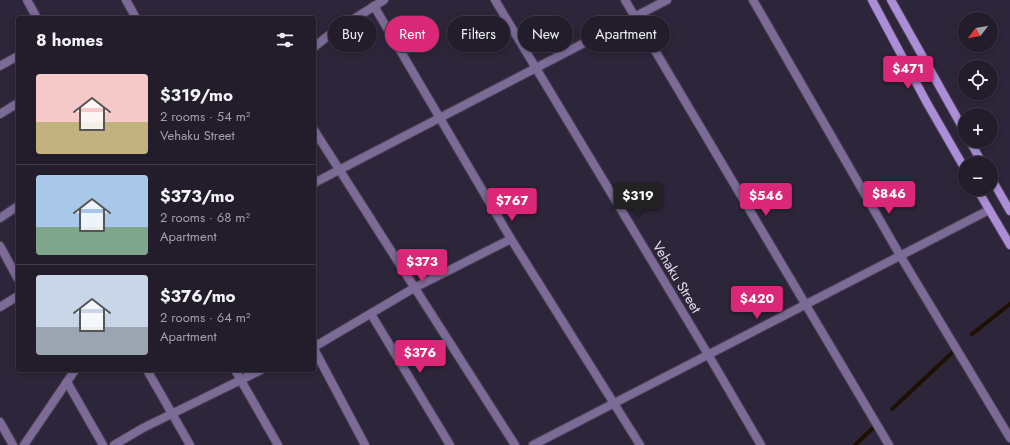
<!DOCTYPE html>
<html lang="en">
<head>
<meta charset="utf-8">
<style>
	body { margin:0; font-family:Jost,sans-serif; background:#2e2937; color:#f1f3f6; height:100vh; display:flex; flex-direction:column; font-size:15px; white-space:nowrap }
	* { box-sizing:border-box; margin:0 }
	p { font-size:13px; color:#a2a1a9 }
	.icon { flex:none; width:22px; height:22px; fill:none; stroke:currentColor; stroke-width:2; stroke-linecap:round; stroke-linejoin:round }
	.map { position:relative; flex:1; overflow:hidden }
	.sheet { position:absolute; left:16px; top:16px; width:300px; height:356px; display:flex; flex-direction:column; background:#221c2b; border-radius:4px; box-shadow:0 2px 6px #0003,0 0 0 1px #3f3a47 }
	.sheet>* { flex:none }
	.banner { position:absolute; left:328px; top:16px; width:380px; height:36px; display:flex; gap:8px }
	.needle { width:26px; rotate:239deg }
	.buttons { position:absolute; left:958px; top:12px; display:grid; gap:8px }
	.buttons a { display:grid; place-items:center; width:40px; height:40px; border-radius:50%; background:#221c2b; box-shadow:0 2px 6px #0003,0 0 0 1px #3f3a47; font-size:20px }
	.price { position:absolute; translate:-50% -34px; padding:0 9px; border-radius:4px; background:#db2777; color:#fff; font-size:13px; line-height:26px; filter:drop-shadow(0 1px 2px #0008) }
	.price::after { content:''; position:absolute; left:50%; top:24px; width:12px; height:9px; margin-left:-6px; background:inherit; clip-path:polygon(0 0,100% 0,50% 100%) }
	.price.current { background:#222; color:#fff }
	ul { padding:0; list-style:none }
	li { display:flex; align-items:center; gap:12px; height:100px; padding:0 20px }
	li+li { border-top:1px solid #3f3a47 }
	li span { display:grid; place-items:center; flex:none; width:112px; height:80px; border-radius:4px; color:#555 }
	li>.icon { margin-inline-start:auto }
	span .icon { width:48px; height:48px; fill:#fffc; stroke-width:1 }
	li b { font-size:17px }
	h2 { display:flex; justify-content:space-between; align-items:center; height:48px; padding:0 20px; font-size:17px }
	.pill { padding:0 14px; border-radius:18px; background:#221c2b; box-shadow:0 2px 6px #0003,0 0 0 1px #3f3a47; font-size:14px; line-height:36px }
	.pill.current { background:#db2777; color:#fff }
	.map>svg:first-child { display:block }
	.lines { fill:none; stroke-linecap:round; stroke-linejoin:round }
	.stream { stroke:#1e1000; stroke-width:4 }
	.minor-casing { stroke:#4a4356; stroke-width:10 }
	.tertiary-casing { stroke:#4a4356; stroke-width:10 }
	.secondary-casing { stroke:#4a4356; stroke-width:10 }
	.minor { stroke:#7c6a97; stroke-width:8 }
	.tertiary { stroke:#7c6a97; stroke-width:8 }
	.secondary { stroke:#ab8ed7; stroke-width:8 }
	.labels { text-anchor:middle; stroke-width:3; stroke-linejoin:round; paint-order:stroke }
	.street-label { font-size:14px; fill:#e5e0ee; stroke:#2d2539 }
</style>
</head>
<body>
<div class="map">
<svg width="1010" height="445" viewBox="0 0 1010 445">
	<rect width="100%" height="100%" fill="#2d2539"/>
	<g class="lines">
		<path class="stream" d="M972,334L1010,304
			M892,409L954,351
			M855,445L874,427"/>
		<defs>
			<path id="minor" d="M27,0L37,18
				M126,0L136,18
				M495,0L709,356L761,445
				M625,0L889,445
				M753,0L901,257L1010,438
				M374,6L511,239L640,445
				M0,66L18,56
				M0,114L18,103
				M314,130L515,445
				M314,183L667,0
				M0,218L18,206
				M0,246L18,279
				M0,307L18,296
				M371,314L450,445
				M314,347L414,288L511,239
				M314,349L365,445
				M147,370L190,445
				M235,370L278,445
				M67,382L103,445
				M0,422L13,445
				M114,445L143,428L261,370
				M533,445L989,210"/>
			<path id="tertiary" d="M314,47L333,32L384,0
				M24,445L75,370"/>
			<path id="secondary" d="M872,0L927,103L965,169
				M891,0L965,132
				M970,141L982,163
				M991,178L1010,211
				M977,189L1010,245"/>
		</defs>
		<use href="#minor" class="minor-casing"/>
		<use href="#tertiary" class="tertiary-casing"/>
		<use href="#secondary" class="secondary-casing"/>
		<use href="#minor" class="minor"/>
		<use href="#tertiary" class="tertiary"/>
		<use href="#secondary" class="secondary"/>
	</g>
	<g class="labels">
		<g class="street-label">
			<text transform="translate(677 277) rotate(59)" y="5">Vehaku Street</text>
		</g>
	</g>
</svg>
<div class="buttons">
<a><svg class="needle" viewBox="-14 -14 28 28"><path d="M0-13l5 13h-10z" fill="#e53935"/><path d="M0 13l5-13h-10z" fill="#a2a1a9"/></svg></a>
<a><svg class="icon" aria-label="locate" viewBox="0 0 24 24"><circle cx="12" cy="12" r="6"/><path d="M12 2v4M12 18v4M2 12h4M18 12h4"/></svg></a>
<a>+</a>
<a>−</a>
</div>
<b class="price" style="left:908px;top:90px">$471</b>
<b class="price" style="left:889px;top:215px">$846</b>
<b class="price current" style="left:638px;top:217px">$319</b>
<b class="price" style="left:766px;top:217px">$546</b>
<b class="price" style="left:512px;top:222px">$767</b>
<b class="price" style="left:422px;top:283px">$373</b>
<b class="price" style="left:757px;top:320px">$420</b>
<b class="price" style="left:420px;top:374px">$376</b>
<div class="banner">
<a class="pill">Buy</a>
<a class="pill current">Rent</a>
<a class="pill">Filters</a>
<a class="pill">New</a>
<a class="pill">Apartment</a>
</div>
<section class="sheet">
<h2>8 homes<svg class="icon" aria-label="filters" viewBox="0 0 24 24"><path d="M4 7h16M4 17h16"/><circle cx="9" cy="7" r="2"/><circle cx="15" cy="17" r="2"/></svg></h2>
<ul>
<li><span style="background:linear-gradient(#f6c9c9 60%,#c2b280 0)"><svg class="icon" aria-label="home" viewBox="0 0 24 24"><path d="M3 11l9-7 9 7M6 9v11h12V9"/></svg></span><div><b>$319/mo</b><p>2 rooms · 54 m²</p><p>Vehaku Street</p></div></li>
<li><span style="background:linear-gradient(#a9c7e8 65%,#7fa58c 0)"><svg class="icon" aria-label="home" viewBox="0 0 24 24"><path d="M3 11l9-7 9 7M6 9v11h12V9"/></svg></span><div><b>$373/mo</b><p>2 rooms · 68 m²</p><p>Apartment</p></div></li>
<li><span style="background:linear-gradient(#c9d6e8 65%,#9aa5b1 0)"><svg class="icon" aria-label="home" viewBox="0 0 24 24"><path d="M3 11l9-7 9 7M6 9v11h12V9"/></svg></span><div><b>$376/mo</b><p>2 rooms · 64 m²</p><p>Apartment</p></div></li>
</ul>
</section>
</div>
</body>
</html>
